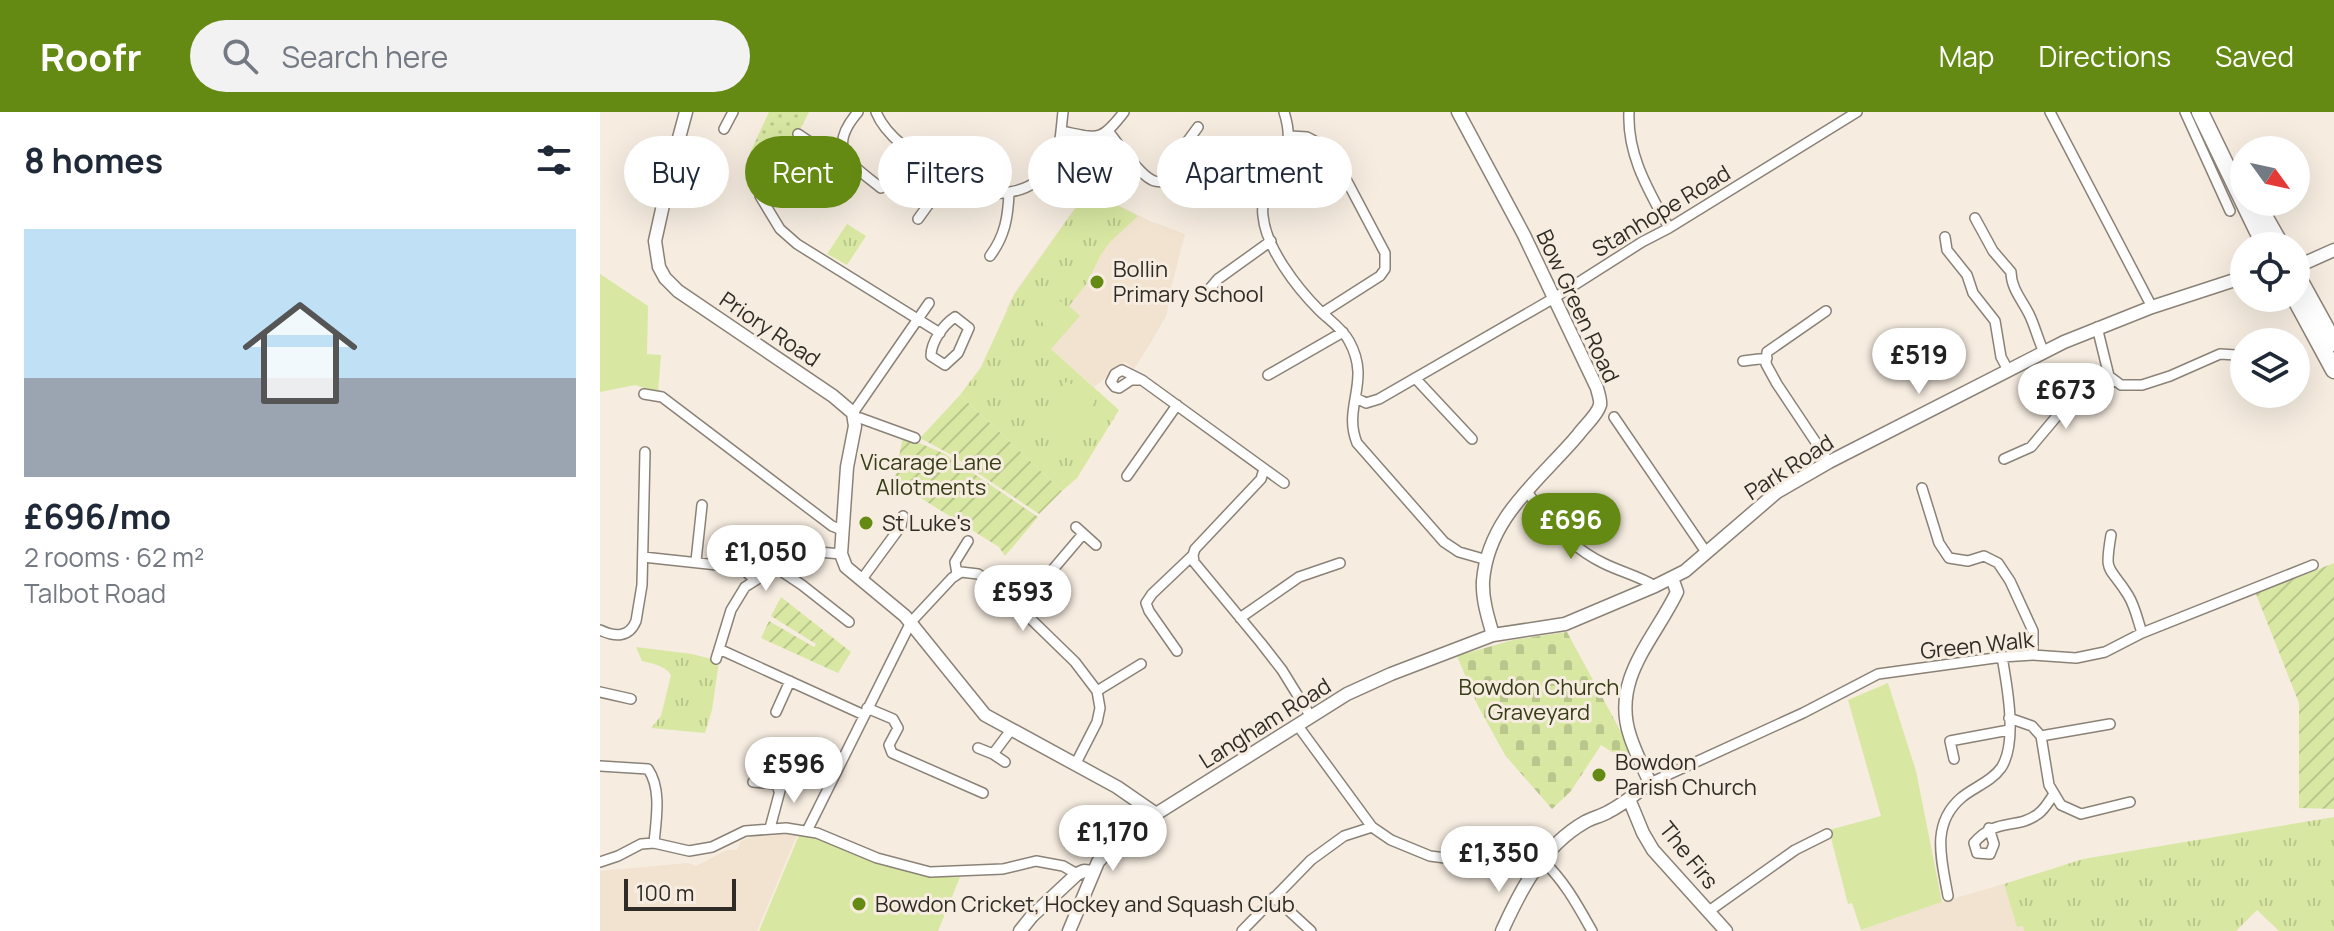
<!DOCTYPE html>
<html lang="en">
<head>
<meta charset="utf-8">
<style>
	body { margin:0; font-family:Manrope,sans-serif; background:#f2f2f3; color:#1f2937; height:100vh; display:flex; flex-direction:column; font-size:30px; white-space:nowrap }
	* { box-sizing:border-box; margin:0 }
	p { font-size:26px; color:#747a83 }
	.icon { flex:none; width:44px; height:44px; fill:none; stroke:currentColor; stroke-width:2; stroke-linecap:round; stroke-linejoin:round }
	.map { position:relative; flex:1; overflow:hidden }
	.sheet { display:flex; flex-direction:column; background:#fff; width:600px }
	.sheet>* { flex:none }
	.guide { position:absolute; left:24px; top:24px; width:760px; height:72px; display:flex; gap:16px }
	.needle { width:52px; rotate:123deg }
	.fabs { position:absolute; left:1630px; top:24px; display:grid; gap:16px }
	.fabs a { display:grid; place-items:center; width:80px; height:80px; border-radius:50%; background:#fff; box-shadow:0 8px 32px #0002; font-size:40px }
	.scale { position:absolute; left:24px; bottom:20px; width:112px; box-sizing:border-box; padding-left:8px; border:4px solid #2f2c27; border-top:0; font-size:22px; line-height:28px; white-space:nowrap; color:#2f2c27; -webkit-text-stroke:6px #f6ece0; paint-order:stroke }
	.price { position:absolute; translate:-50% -68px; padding:0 18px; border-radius:28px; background:#fff; color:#222; font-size:26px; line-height:52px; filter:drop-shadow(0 2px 4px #0008) }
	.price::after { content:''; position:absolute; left:50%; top:48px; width:24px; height:18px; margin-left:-12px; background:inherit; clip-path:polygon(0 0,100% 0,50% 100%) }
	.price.selected { background:#648a13; color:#fff }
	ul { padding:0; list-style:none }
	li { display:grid; align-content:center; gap:16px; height:424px; padding:0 24px }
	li+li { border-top:2px solid #e0e1e3 }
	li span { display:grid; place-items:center; height:248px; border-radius:0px; color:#555 }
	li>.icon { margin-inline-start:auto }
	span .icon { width:144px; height:144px; fill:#fffc; stroke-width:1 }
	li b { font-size:34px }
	h2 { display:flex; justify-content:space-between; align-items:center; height:96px; padding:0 24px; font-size:34px }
	.chip { padding:0 28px; border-radius:36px; background:#fff; box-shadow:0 8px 32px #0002; font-size:28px; line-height:72px }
	.chip.selected { background:#648a13; color:#fff }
	header { display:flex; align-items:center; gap:48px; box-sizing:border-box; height:112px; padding:0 40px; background:#648a13; color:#fff }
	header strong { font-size:38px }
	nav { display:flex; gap:44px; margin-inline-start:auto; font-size:28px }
	.search { width:560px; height:72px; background:#f2f2f3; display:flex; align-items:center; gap:20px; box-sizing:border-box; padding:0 28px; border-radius:44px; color:#747a83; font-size:30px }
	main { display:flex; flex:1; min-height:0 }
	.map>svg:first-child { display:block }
	.built { fill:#f2e2d0 }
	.grass { fill:url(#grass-dots) }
	.cemetery { fill:url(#cemetery-stones) }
	.park { fill:url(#park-tufts) }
	.garden { fill:url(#garden-furrows) }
	.pitch { fill:#d8e8a2 }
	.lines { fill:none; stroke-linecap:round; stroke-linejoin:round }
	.street-casing { stroke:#8b8277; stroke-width:12 }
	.secondary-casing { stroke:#8b8277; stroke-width:15 }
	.highway-casing { stroke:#8b8277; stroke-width:19 }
	.street { stroke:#fff; stroke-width:9 }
	.secondary { stroke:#fff; stroke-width:12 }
	.highway { stroke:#fff; stroke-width:16 }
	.poi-dot { fill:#648a13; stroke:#f6ece0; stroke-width:3 }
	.labels { text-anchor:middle; stroke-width:6; stroke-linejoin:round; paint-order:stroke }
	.street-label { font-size:22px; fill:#2f2c27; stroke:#f6ece0 }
	.poi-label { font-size:22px; fill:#2f2c27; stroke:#f6ece0; text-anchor:start }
	.park-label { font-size:22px; fill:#363d17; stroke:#f6ece0 }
</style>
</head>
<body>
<header>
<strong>Roofr</strong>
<div class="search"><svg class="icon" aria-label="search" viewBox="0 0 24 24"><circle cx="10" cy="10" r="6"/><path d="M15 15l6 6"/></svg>Search here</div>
<nav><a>Map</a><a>Directions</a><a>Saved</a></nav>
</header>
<main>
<section class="sheet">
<h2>8 homes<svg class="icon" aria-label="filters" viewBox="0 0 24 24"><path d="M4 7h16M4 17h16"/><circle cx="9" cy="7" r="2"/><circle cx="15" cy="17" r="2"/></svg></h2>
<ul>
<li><span style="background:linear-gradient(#bfe0f5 60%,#9aa5b1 0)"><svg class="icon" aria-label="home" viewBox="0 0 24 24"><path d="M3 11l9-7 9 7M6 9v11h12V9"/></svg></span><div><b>£696/mo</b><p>2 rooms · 62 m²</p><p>Talbot Road</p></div></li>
</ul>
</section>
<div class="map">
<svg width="1734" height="819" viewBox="0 0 1734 819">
	<defs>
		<pattern id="grass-dots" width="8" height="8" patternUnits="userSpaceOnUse" patternTransform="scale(2)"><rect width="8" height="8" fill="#d8e8a2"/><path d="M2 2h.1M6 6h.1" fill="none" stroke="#bac78c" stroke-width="1.8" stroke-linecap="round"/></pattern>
		<pattern id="cemetery-stones" width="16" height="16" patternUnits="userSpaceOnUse" patternTransform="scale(2)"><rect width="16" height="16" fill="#d8e8a2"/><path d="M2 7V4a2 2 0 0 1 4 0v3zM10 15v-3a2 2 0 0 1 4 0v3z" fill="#bac78c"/></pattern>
		<pattern id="park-tufts" width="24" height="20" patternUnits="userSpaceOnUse" patternTransform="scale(2)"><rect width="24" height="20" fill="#d8e8a2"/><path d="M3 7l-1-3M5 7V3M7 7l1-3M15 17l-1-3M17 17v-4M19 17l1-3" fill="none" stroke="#bac78c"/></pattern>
		<pattern id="garden-furrows" width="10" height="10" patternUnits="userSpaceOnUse" patternTransform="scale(2)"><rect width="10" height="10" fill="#d8e8a2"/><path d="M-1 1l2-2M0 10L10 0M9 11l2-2" fill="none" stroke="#bac78c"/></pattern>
	</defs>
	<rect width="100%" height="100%" fill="#f6ece0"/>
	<path class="built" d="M488,78L550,109L585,122L569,184L567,202L553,227L534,257L525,250L494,275L406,197L417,177Z
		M179,721L197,723L157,819H0V759L88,751L96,754L127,738H137L141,729L157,723Z
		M1404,772L1417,815L1423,814L1424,819H1259L1342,790Z"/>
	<path class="grass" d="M169,0H209L178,59L150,41Z"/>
	<path class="cemetery" d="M967,520L1027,631L1030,642L1025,648L1001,633L971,679L952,697L905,643L878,594L857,544L913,528Z"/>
	<path class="park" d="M488,78L538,104L510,130L500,144L487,171L469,194L480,204L451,237L519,298L477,366L462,379L360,283L381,255L414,183Z
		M247,112L266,124L247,153L227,142Z
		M36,535L92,542L119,549L112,598L105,621L51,616L61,604L71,563C65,553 52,552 42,549Z
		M1734,705V819H1679L1657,798L1636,819H1424L1423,814L1417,815L1404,772L1483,747Z"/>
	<path class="garden" d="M360,283L462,379L439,402L348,341L318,325L322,324Z
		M303,324L345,342L438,405L405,444L399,435L300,373L294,371Z
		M1734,451V697L1699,696V591L1656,482Z
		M181,485L251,540L238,561L161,526L169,509L214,535L216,532L171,504Z"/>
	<path class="pitch" d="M0,162L48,194L47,242L61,243L58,280L35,273L0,280Z
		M443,174L477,204L458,225L425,195Z
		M467,269L495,290L465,329L437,308Z
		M1288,571L1316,659L1342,790L1261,818L1252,791L1248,792L1229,718L1281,704L1248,588Z
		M200,721C258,734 296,768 360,765L338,819H159Z"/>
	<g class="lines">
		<defs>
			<path id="street" d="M258,0C225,38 250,51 281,76
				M276,0C289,32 331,52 358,71C388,89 436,84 453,50C461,35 461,16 463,0
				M684,0C702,55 658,66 663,104C666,136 697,176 719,198C729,208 742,216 749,229C772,270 742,294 757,331L844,430L859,440L887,448
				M1029,0C1027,44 1049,79 1069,116
				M1450,0L1552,195
				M1585,0L1630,99
				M124,17L133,0
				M461,19C498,26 500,31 524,0
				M509,20C518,32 539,62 552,68C555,70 561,70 565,70L571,64L584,34L598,15
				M198,22L228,42L242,40
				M690,24L707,25L730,37L785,141V157L780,164L722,201
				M160,84L180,117L197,132L340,221
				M1375,106L1393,139L1411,160C1411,176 1422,188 1429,202C1435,214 1438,228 1444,240
				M318,107L349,64
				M1345,125L1347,138L1367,163L1373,181L1395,209L1401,245L1408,258
				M390,144C405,124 408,105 409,81
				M606,181L618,167L671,129
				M1226,199L1167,240L1166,252L1177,272L1229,350
				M355,205L369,216L358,241L345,253L331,244C331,230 343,213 355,205Z
				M1497,215L1509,264L1521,273H1542L1570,264L1620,242L1636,243L1644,247
				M1143,249L1167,246
				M668,263L743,220
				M815,266L872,327
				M542,268H531L519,276L515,275L511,270L515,262L522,258L542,268L684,371
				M44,282L62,285L232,414L242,418
				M756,286L766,291L779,287L954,186L1042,130L1069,116L1257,0
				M253,301L329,191
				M1014,305L1106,440
				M255,307L260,306L315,326
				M1404,347L1431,335L1457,304L1496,284L1514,268
				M664,357L661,367L595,437L593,443L594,450L661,531L682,558L711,605
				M527,364L577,293
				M1322,376L1339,431L1349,446L1368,449L1384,444L1398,451L1410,469L1433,519V543
				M926,378C945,406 972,436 1003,451C1021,460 1039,464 1055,474
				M476,415L496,433
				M1511,423C1504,464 1509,452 1528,483C1535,494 1538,509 1542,521
				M43,445L136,455L143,457L155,468
				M96,449L102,393
				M175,455L202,473L249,510
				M357,462L355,450L368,429
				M262,467L301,414L303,404
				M421,495L483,422
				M640,506L699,465L740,451
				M0,518C15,525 29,526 36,509L42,473L45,340
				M119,537L264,603
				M577,539L549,499L546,491L552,482L593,443
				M116,547L131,498L145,475L195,443L219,440L241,442
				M497,579L541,552
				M0,580L31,587
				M267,596L293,607L298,616L289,633L292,641L383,681
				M176,600L190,569
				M1409,606L1432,614L1441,624L1449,673L1461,693L1481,702L1530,690
				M698,614L772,715L791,728L830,744L906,754L930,762
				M1441,624L1510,612
				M378,636L393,642
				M1354,647L1350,629L1409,618
				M405,650L393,642L411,618
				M0,654L48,657C62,677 56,708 54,731
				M153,670L175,672L177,673L179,679
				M1050,671L1203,601L1278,562L1402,545L1433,543L1476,546L1505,540L1542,521L1713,453
				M170,716L185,660
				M1389,716L1394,732L1390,742L1377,741L1374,731C1396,705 1417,718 1438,702C1445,697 1449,689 1454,682
				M207,719L311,510L352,466L361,460L378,462L399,476L475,550L497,579L500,596L497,610L476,651
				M942,748C964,768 978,794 992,819
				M0,750L18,744L41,732L54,731L89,739L112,735L145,719L186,716L217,721L277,746L330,760L403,757L436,749L463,754L477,762
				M1348,784C1342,749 1330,713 1361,686C1374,675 1391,670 1401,656C1418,631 1407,573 1402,545
				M674,785L711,819
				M1109,799L1195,738L1227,722
				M642,819L711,748L744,724L772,715"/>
			<path id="secondary" d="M86,0L73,48L55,129L59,155L65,166L78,179L233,284L253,301L255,314L247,355L241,442L246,455L305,504L385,603L517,675L556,702
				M858,0L924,123L997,276C998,281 1001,288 1000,293C997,304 984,314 978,323C940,368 888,405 883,469C882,487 888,506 893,523
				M1696,155L1734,138
				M1029,687L1043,721L1053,738L1126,819
				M420,819L432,804L477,762L484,759L493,760
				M469,819L498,750L513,733L556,702L747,582L791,562L893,523L965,512L1055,474L1085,459L1177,380L1229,350L1464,230L1552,195L1644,165
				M902,819C921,777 943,734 985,710C992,706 1001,704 1008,700C1024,692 1036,681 1050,671C1043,655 1035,640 1030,624C1011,567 1054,528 1077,480L1072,466"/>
			<path id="highway" d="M1600,0L1665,134
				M1656,90L1681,134
				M1696,162L1734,231
				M1695,186L1734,258"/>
		</defs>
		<use href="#street" class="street-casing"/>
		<use href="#secondary" class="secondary-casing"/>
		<use href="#highway" class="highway-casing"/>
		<use href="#street" class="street"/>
		<use href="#secondary" class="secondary"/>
		<use href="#highway" class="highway"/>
	</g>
	<g class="poi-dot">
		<circle cx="497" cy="170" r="8"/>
		<circle cx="266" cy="411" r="8"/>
		<circle cx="999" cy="663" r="8"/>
		<circle cx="259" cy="792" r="8"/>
	</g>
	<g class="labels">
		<g class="street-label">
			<text transform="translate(1061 99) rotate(-31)" y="8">Stanhope Road</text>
			<text transform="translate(978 194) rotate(65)" y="8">Bow Green Road</text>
			<text transform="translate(170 217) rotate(34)" y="8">Priory Road</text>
			<text transform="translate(1189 355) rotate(-33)" y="8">Park Road</text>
			<text transform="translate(1377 533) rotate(-6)" y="8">Green Walk</text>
			<text transform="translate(665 611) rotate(-32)" y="8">Langham Road</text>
			<text transform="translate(1089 743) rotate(51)" y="8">The Firs</text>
		</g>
		<g class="poi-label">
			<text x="513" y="165">Bollin<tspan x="513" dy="25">Primary School</tspan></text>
			<text x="282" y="419">St Luke's</text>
			<text x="1015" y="658">Bowdon<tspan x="1015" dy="25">Parish Church</tspan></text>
			<text x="275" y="800">Bowdon Cricket, Hockey and Squash Club</text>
		</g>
		<g class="park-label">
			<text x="331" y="358">Vicarage Lane<tspan x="331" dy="25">Allotments</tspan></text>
			<text x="939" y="583">Bowdon Church<tspan x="939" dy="25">Graveyard</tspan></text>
		</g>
	</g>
</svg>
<div class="fabs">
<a><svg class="needle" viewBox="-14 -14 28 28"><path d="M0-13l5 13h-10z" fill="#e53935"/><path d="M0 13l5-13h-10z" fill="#747a83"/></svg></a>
<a><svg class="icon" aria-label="locate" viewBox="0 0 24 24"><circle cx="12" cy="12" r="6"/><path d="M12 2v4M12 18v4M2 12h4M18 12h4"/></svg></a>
<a><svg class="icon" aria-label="layers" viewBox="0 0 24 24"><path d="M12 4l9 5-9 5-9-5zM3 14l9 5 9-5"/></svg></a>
</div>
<div class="scale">100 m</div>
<b class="price" style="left:1319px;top:284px">£519</b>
<b class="price" style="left:1466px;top:319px">£673</b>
<b class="price selected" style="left:971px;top:449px">£696</b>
<b class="price" style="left:166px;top:481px">£1,050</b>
<b class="price" style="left:423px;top:521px">£593</b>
<b class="price" style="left:194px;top:693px">£596</b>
<b class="price" style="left:513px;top:761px">£1,170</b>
<b class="price" style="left:899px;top:782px">£1,350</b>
<div class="guide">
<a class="chip">Buy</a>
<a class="chip selected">Rent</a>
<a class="chip">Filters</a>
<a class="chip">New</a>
<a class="chip">Apartment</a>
</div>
</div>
</main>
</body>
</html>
